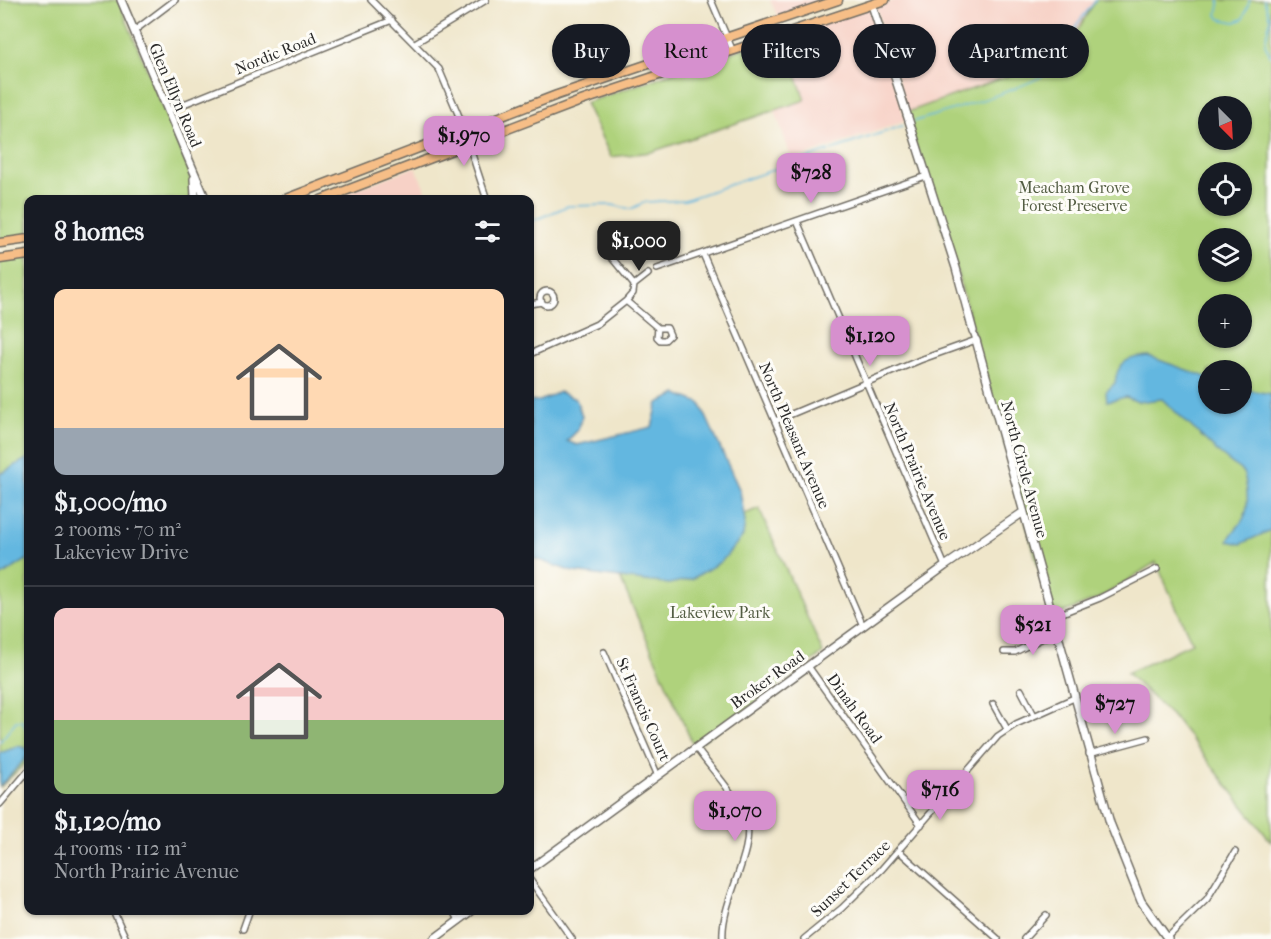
<!DOCTYPE html>
<html lang="en">
<head>
<meta charset="utf-8">
<style>
	body { margin:0; font-family:"IM FELL French Canon",serif; background:#242831; color:#f1f3f6; height:100vh; display:flex; flex-direction:column; font-size:22px; white-space:nowrap }
	* { box-sizing:border-box; margin:0 }
	p { font-size:20px; color:#9ea1a6 }
	.icon { flex:none; width:33px; height:33px; fill:none; stroke:currentColor; stroke-width:2; stroke-linecap:round; stroke-linejoin:round }
	.map { position:relative; flex:1; overflow:hidden }
	.side { position:absolute; left:24px; top:195px; width:510px; height:720px; display:flex; flex-direction:column; background:#171b24; border-radius:12px; box-shadow:0 2px 4px #0004 }
	.side>* { flex:none }
	.banner { position:absolute; left:552px; top:24px; width:570px; height:54px; display:flex; gap:12px }
	.needle { width:39px; rotate:156deg }
	.controls { position:absolute; left:1198px; top:96px; display:grid; gap:12px }
	.controls a { display:grid; place-items:center; width:54px; height:54px; border-radius:50%; background:#171b24; box-shadow:0 2px 4px #0004; font-size:30px }
	.price { position:absolute; translate:-50% -51px; padding:0 14px; border-radius:12px; background:#d690ce; color:#111; font-size:20px; line-height:39px; filter:drop-shadow(0 2px 3px #0008) }
	.price::after { content:''; position:absolute; left:50%; top:36px; width:18px; height:14px; margin-left:-9px; background:inherit; clip-path:polygon(0 0,100% 0,50% 100%) }
	.price.current { background:#222; color:#fff }
	ul { padding:0; list-style:none }
	li { display:grid; align-content:center; gap:12px; height:318px; padding:0 30px }
	li+li { border-top:2px solid #363941 }
	li span { display:grid; place-items:center; height:186px; border-radius:12px; color:#555 }
	li>.icon { margin-inline-start:auto }
	span .icon { width:108px; height:108px; fill:#fffc; stroke-width:1 }
	li b { font-size:26px }
	h2 { display:flex; justify-content:space-between; align-items:center; height:72px; padding:0 30px; font-size:26px }
	.tag { padding:0 21px; border-radius:27px; background:#171b24; box-shadow:0 2px 4px #0004; font-size:21px; line-height:54px }
	.tag.current { background:#d690ce; color:#111 }
	.map>svg:first-child { display:block }
	.built { fill:#f7d1c6 }
	.green { fill:#afd27b; stroke:#6d7e53; stroke-width:1.5; fill-rule:evenodd }
	.water { fill:#64b7e0; stroke:#487186; stroke-width:1.5 }
	.lines { fill:none; stroke-linecap:round; stroke-linejoin:round }
	.stream { stroke:#64b7e0; stroke-width:1.5 }
	.minor-casing { stroke:#706c63; stroke-width:8 }
	.tertiary-casing { stroke:#706c63; stroke-width:10 }
	.primary-casing { stroke:#706c63; stroke-width:11 }
	.minor { stroke:#fff; stroke-width:5 }
	.tertiary { stroke:#fff; stroke-width:7 }
	.primary { stroke:#f6be87; stroke-width:8 }
	.labels { text-anchor:middle; stroke-width:6; stroke-linejoin:round; paint-order:stroke }
	.street-label { font-size:16px; fill:#2b2b2b; stroke:#fdfcf7 }
	.park-label { font-size:16px; fill:#535d43; stroke:#fdfcf7 }
</style>
</head>
<body>
<div class="map">
<svg width="1271" height="939" viewBox="0 0 1271 939">
	<rect width="100%" height="100%" fill="#fdfcf7"/>
	<filter id="ink" filterUnits="userSpaceOnUse"><feTurbulence type="fractalNoise" baseFrequency=".0167" numOctaves="2"/><feDisplacementMap in="SourceGraphic" scale="12" xChannelSelector="R" yChannelSelector="G"/><feConvolveMatrix kernelMatrix="1 2 1 2 8 2 1 2 1" color-interpolation-filters="sRGB"/></filter>
	<filter id="wash" filterUnits="userSpaceOnUse"><feTurbulence type="fractalNoise" baseFrequency=".008" numOctaves="4" result="noise"/><feDisplacementMap in="SourceGraphic" scale="24" xChannelSelector="R" yChannelSelector="G"/><feGaussianBlur stdDeviation="1.35" result="paint"/><feColorMatrix in="noise" values="0 0 0 0 0 0 0 0 0 0 0 0 0 0 0 0 0 1.4 0 .05"/><feComposite in="paint" operator="in"/></filter>
	<g filter="url(#wash)">
		<rect width="100%" height="100%" fill="#efe6ca"/>
		<path class="built" d="M770,0H835L779,19Z
			M896,0H1096L1061,57L908,112L876,7Z
			M870,7L906,121L792,160L775,110L804,100L782,35Z
			M415,167L430,199L328,200Z"/>
		<path class="green" d="M0,0H118L189,170L192,192L190,199L28,200V238L0,242Z
			M1096,0H1271V842L1178,722L1127,673L1192,643L1156,562L1100,598L1052,617L956,268L905,113L1061,57ZM1209,106H1242V140H1209ZM1209,172H1242V206H1209ZM1209,238H1242V272H1209ZM1209,304H1242V338H1209ZM1209,370H1242V404H1209Z
			M782,35L805,100L651,152L611,157L585,103Z
			M28,255V761L0,787V260Z
			M759,508L823,653L694,747L617,571Z"/>
		<path class="water" d="M1148,356L1209,378V404H1242V389L1271,394V530L1241,544L1228,541C1232,532 1237,529 1242,521C1251,509 1247,487 1244,473L1220,454L1162,399L1138,402L1126,397L1107,401L1106,392L1115,383C1117,362 1128,357 1148,356Z
			M559,392L576,399L582,416L578,430L567,441L577,445L652,427L658,403L677,394L700,403L740,491L745,521L743,536L722,561L692,579L669,584L573,572L530,557V401H540Z
			M28,458V559L0,577V474Z
			M19,746L28,749V756L0,786V753Z"/>
		<g class="lines">
			<path class="stream" d="M1220,0L1217,15L1220,19L1235,22L1243,19L1250,0
				M1264,0L1270,19L1265,44L1271,57
				M1065,60L1077,24L1096,0
				M913,122C950,110 1033,87 1061,65
				M530,222L568,206L612,205L631,209L645,202L685,200L902,126
				M0,742L16,721H22L28,731"/>
		</g>
	</g>
	<g filter="url(#ink)">
		<g class="lines">
			<defs>
				<path id="minor" d="M371,0L439,69L461,121L487,200
					M711,0L732,49
					M134,31L175,0
					M415,43L486,0
					M169,110L392,20
					M797,221L945,566
					M603,247L634,285L633,293L626,301
					M703,254L863,626
					M657,269L926,176
					M634,285L648,274
					M540 298a7 7 0 1 1 14 0a7 7 0 1 1-14 0Z
					M530,304L542,302
					M530,354L597,324L626,301L658,328H667L670,335L665,340H660L657,337L658,328
					M775,421L920,360L976,340L973,331
					M1052,617L1100,598L1157,569
					M604,652L658,776
					M1004,652H1015L1055,632
					M808,666L921,825
					M1021,690L1034,715
					M993,704L1007,729
					M696,748C711,769 739,798 746,821C756,850 720,902 723,939
					M1089,754L1148,738
					M0,804L28,771
					M899,851L998,939
					M530,880L572,939
					M113,910L126,939
					M454,910L459,921
					M243,929L249,912
					M1167,938L1207,899L1235,852
					M804,939L842,908L881,870L998,736L1016,724L1074,698
					M1024,939L1046,915"/>
				<path id="tertiary" d="M121,0L206,200
					M872,5L956,268L973,331
					M193,200L195,196L194,179
					M976,340L1110,823L1141,901L1168,939
					M530,869L945,566L1022,513
					M434,939L473,910"/>
				<path id="primary" d="M283,200L557,95L838,0
					M321,200L578,102L885,0
					M0,243L28,239
					M0,259L28,255"/>
			</defs>
			<use href="#minor" class="minor-casing"/>
			<use href="#tertiary" class="tertiary-casing"/>
			<use href="#primary" class="primary-casing"/>
			<use href="#minor" class="minor"/>
			<use href="#tertiary" class="tertiary"/>
			<use href="#primary" class="primary"/>
		</g>
	</g>
	<g class="labels">
		<g class="street-label">
			<text transform="translate(275 53) rotate(-22)" y="6">Nordic Road</text>
			<text transform="translate(176 95) rotate(67)" y="6">Glen Ellyn Road</text>
			<text transform="translate(795 435) rotate(67)" y="6">North Pleasant Avenue</text>
			<text transform="translate(1025 469) rotate(75)" y="6">North Circle Avenue</text>
			<text transform="translate(918 471) rotate(67)" y="6">North Prairie Avenue</text>
			<text transform="translate(767 679) rotate(-36)" y="6">Broker Road</text>
			<text transform="translate(855 708) rotate(54)" y="6">Dinah Road</text>
			<text transform="translate(644 709) rotate(66)" y="6">St Francis Court</text>
			<text transform="translate(850 878) rotate(-44)" y="6">Sunset Terrace</text>
		</g>
		<g class="park-label">
			<text x="1074" y="193">Meacham Grove<tspan x="1074" dy="18">Forest Preserve</tspan></text>
			<text x="720" y="618">Lakeview Park</text>
		</g>
	</g>
</svg>
<div class="controls">
<a><svg class="needle" viewBox="-14 -14 28 28"><path d="M0-13l5 13h-10z" fill="#e53935"/><path d="M0 13l5-13h-10z" fill="#9ea1a6"/></svg></a>
<a><svg class="icon" aria-label="locate" viewBox="0 0 24 24"><circle cx="12" cy="12" r="6"/><path d="M12 2v4M12 18v4M2 12h4M18 12h4"/></svg></a>
<a><svg class="icon" aria-label="layers" viewBox="0 0 24 24"><path d="M12 4l9 5-9 5-9-5zM3 14l9 5 9-5"/></svg></a>
<a>+</a>
<a>−</a>
</div>
<b class="price" style="left:464px;top:167px">$1,970</b>
<b class="price" style="left:811px;top:204px">$728</b>
<b class="price current" style="left:639px;top:272px">$1,000</b>
<b class="price" style="left:870px;top:367px">$1,120</b>
<b class="price" style="left:1033px;top:656px">$521</b>
<b class="price" style="left:1115px;top:735px">$727</b>
<b class="price" style="left:940px;top:821px">$716</b>
<b class="price" style="left:735px;top:842px">$1,070</b>
<div class="banner">
<a class="tag">Buy</a>
<a class="tag current">Rent</a>
<a class="tag">Filters</a>
<a class="tag">New</a>
<a class="tag">Apartment</a>
</div>
<section class="side">
<h2>8 homes<svg class="icon" aria-label="filters" viewBox="0 0 24 24"><path d="M4 7h16M4 17h16"/><circle cx="9" cy="7" r="2"/><circle cx="15" cy="17" r="2"/></svg></h2>
<ul>
<li><span style="background:linear-gradient(#ffd9b3 75%,#9aa5b1 0)"><svg class="icon" aria-label="home" viewBox="0 0 24 24"><path d="M3 11l9-7 9 7M6 9v11h12V9"/></svg></span><div><b>$1,000/mo</b><p>2 rooms · 70 m²</p><p>Lakeview Drive</p></div></li>
<li><span style="background:linear-gradient(#f6c9c9 60%,#8fb573 0)"><svg class="icon" aria-label="home" viewBox="0 0 24 24"><path d="M3 11l9-7 9 7M6 9v11h12V9"/></svg></span><div><b>$1,120/mo</b><p>4 rooms · 112 m²</p><p>North Prairie Avenue</p></div></li>
</ul>
</section>
</div>
</body>
</html>
